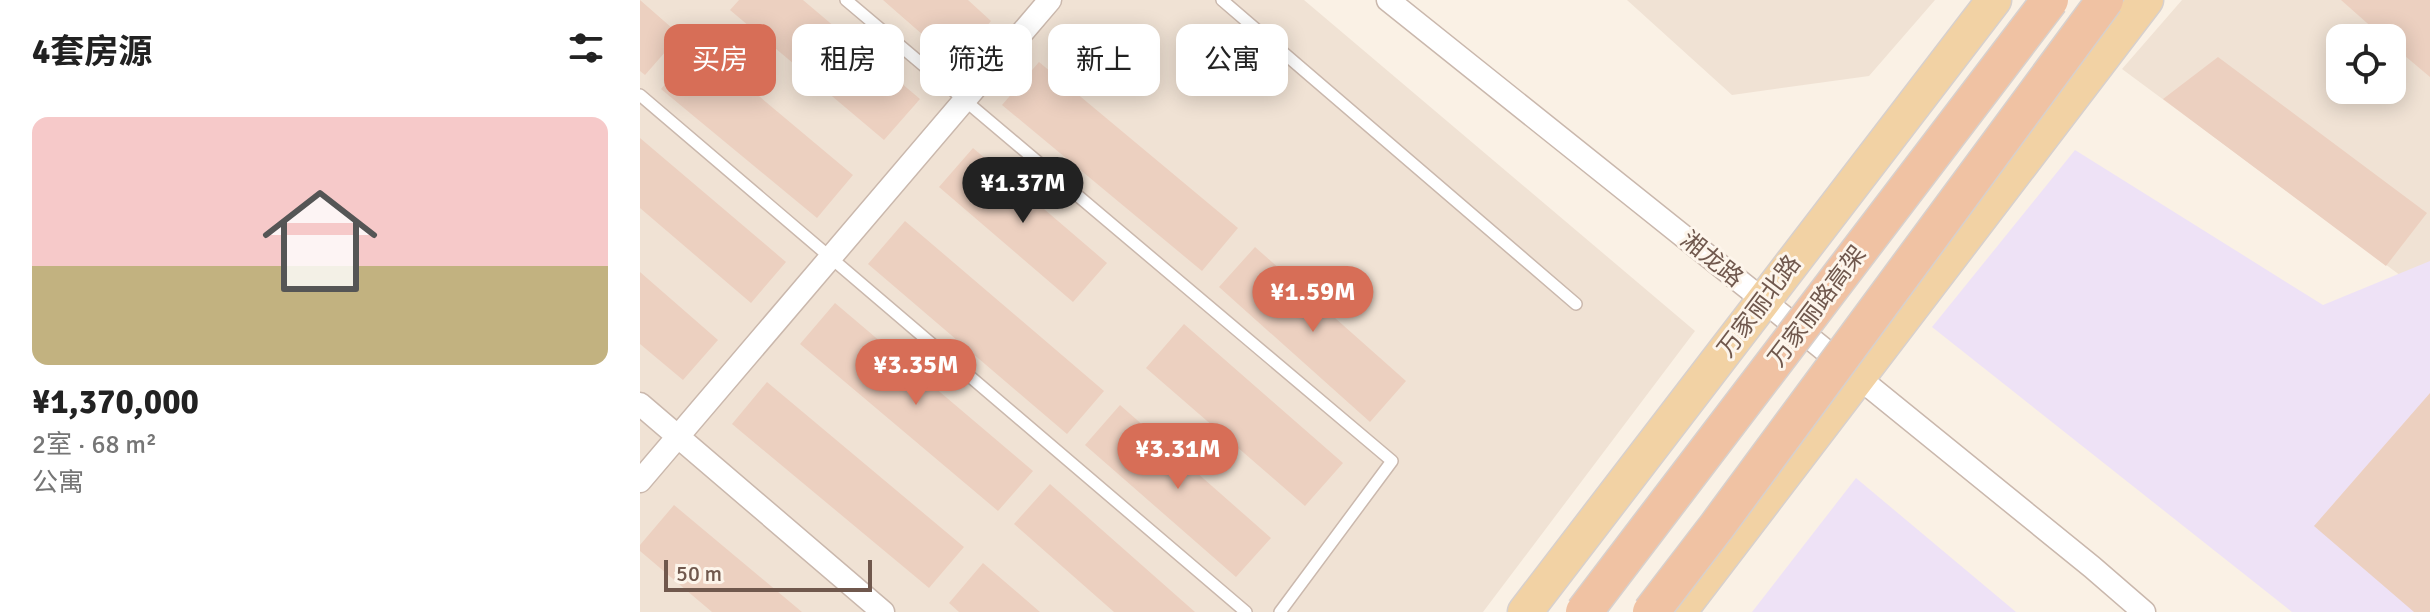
<!DOCTYPE html>
<html lang="zh">
<head>
<meta charset="utf-8">
<style>
	body { margin:0; font-family:Signika,"Noto Sans SC",sans-serif; background:#f6f6f6; color:#222; height:100vh; display:flex; flex-direction:column; font-size:30px; white-space:nowrap }
	* { box-sizing:border-box; margin:0 }
	p { font-size:26px; color:#767676 }
	.icon { flex:none; width:44px; height:44px; fill:none; stroke:currentColor; stroke-width:2; stroke-linecap:round; stroke-linejoin:round }
	.map { position:relative; flex:1; overflow:hidden }
	.panel { display:flex; flex-direction:column; background:#fff; width:640px }
	.panel>* { flex:none }
	.guide { position:absolute; left:24px; top:24px; width:760px; height:72px; display:flex; gap:16px }
	.buttons { position:absolute; left:1686px; top:24px; display:grid; gap:16px }
	.buttons a { display:grid; place-items:center; width:80px; height:80px; border-radius:16px; background:#fff; box-shadow:0 4px 20px #0003; font-size:40px }
	.scale { position:absolute; left:24px; bottom:20px; width:208px; box-sizing:border-box; padding-left:8px; border:4px solid #70584d; border-top:0; font-size:22px; line-height:28px; white-space:nowrap; color:#70584d; -webkit-text-stroke:6px #fdf5eb; paint-order:stroke }
	.price { position:absolute; translate:-50% -68px; padding:0 18px; border-radius:28px; background:#d76e57; color:#fff; font-size:26px; line-height:52px; filter:drop-shadow(0 2px 4px #0008) }
	.price::after { content:''; position:absolute; left:50%; top:48px; width:24px; height:18px; margin-left:-12px; background:inherit; clip-path:polygon(0 0,100% 0,50% 100%) }
	.price.on { background:#222; color:#fff }
	ul { padding:0; list-style:none }
	li { display:grid; align-content:center; gap:16px; height:424px; padding:0 32px }
	li span { display:grid; place-items:center; height:248px; border-radius:16px; color:#555 }
	li>.icon { margin-inline-start:auto }
	span .icon { width:144px; height:144px; fill:#fffc; stroke-width:1 }
	li b { font-size:34px }
	h2 { display:flex; justify-content:space-between; align-items:center; height:96px; padding:0 32px; font-size:34px }
	.chip { padding:0 28px; border-radius:16px; background:#fff; box-shadow:0 4px 20px #0003; font-size:28px; line-height:72px }
	.chip.on { background:#d76e57; color:#fff }
	main { display:flex; flex:1; min-height:0 }
	.map>svg:first-child { display:block }
	.residential { fill:#f0e2d4; fill-rule:evenodd }
	.education { fill:#eee2f6 }
	.building { fill:#ecd0c0 }
	.lines { fill:none; stroke-linecap:round; stroke-linejoin:round }
	.service-casing { stroke:#cab8ad; stroke-width:14 }
	.minor-casing { stroke:#cab8ad; stroke-width:25 }
	.primary-casing { stroke:#d7d0cd; stroke-width:37 }
	.service { stroke:#fff; stroke-width:11 }
	.minor { stroke:#fff; stroke-width:22 }
	.primary { stroke:#f2d2a4; stroke-width:34 }
	.trunk-bridge-casing { stroke:#d7d0cd; stroke-width:39; stroke-linecap:butt }
	.trunk-bridge { stroke:#f0c2a3; stroke-width:36 }
	.labels { text-anchor:middle; stroke-width:6; stroke-linejoin:round; paint-order:stroke }
	.street-label { font-size:24px; fill:#70584d; stroke:#fdf5eb }
</style>
</head>
<body>
<main>
<section class="panel">
<h2>4套房源<svg class="icon" aria-label="filters" viewBox="0 0 24 24"><path d="M4 7h16M4 17h16"/><circle cx="9" cy="7" r="2"/><circle cx="15" cy="17" r="2"/></svg></h2>
<ul>
<li><span style="background:linear-gradient(#f6c9c9 60%,#c2b280 0)"><svg class="icon" aria-label="home" viewBox="0 0 24 24"><path d="M3 11l9-7 9 7M6 9v11h12V9"/></svg></span><div><b>¥1,370,000</b><p>2室 · 68 m²</p><p>公寓</p></div></li>
</ul>
</section>
<div class="map">
<svg width="1790" height="612" viewBox="0 0 1790 612">
	<rect width="100%" height="100%" fill="#faf1e5"/>
	<path class="residential" d="M0,0H664L1055,331L843,612H0Z
		M987,0H1295L1229,76L1092,95Z
		M1542,0H1790V269L1776,287L1482,69ZM1700,38H1752V90H1700Z"/>
	<path class="education" d="M1435,150L1683,305L1790,261V612H1652L1292,327Z
		M1216,478L1376,612H1112Z"/>
	<path class="building" d="M0,0L40,35L5,75L0,71Z
		M99,0H163L280,99L244,140L90,10Z
		M243,0H328L351,21L315,63Z
		M1701,0H1790V77L1752,45V38H1744Z
		M58,45L213,175L177,218L21,89Z
		M1578,57L1787,213L1746,266L1523,99Z
		M399,62L598,228L562,271L362,105Z
		M0,138L146,262L111,303L0,208Z
		M333,148L467,263L433,302L299,187Z
		M265,221L464,391L427,434L228,264Z
		M615,247L766,381L730,422L579,287Z
		M0,272L78,340L43,380L0,344Z
		M195,303L393,471L358,511L160,344Z
		M544,324L703,463L665,506L506,368Z
		M127,382L324,547L289,588L92,424Z
		M1790,393V612H1774L1674,526Z
		M480,405L631,538L596,577L445,445Z
		M410,484L555,612H474L374,524Z
		M34,505L162,612H72L0,551V545Z
		M343,563L400,612H319L309,603Z"/>
	<g class="lines">
		<defs>
			<path id="service" d="M206,0L752,461L640,612
				M582,0L936,304
				M0,95L606,612"/>
			<path id="minor" d="M748,0L1123,300L1452,567L1504,612
				M0,404L243,612
				M0,481L410,0"/>
			<path id="primary" d="M885,612L1354,0
				M1039,612L1506,0"/>
		</defs>
		<use href="#service" class="service-casing"/>
		<use href="#minor" class="minor-casing"/>
		<use href="#primary" class="primary-casing"/>
		<use href="#service" class="service"/>
		<use href="#minor" class="minor"/>
		<use href="#primary" class="primary"/>
		<defs>
			<path id="trunk-bridge" d="M944,612L1410,0
				M1011,612L1077,526L1465,0"/>
		</defs>
		<use href="#trunk-bridge" class="trunk-bridge-casing"/>
		<use href="#trunk-bridge" class="trunk-bridge"/>
	</g>
	<g class="labels">
		<g class="street-label">
			<text transform="translate(1072 259) rotate(39)" y="8">湘龙路</text>
			<text transform="translate(1119 306) rotate(-53)" y="8">万家丽北路</text>
			<text transform="translate(1177 306) rotate(-53)" y="8">万家丽路高架</text>
		</g>
	</g>
</svg>
<div class="buttons">
<a><svg class="icon" aria-label="locate" viewBox="0 0 24 24"><circle cx="12" cy="12" r="6"/><path d="M12 2v4M12 18v4M2 12h4M18 12h4"/></svg></a>
</div>
<div class="scale">50 m</div>
<b class="price on" style="left:383px;top:225px">¥1.37M</b>
<b class="price" style="left:673px;top:334px">¥1.59M</b>
<b class="price" style="left:276px;top:407px">¥3.35M</b>
<b class="price" style="left:538px;top:491px">¥3.31M</b>
<div class="guide">
<a class="chip on">买房</a>
<a class="chip">租房</a>
<a class="chip">筛选</a>
<a class="chip">新上</a>
<a class="chip">公寓</a>
</div>
</div>
</main>
</body>
</html>
